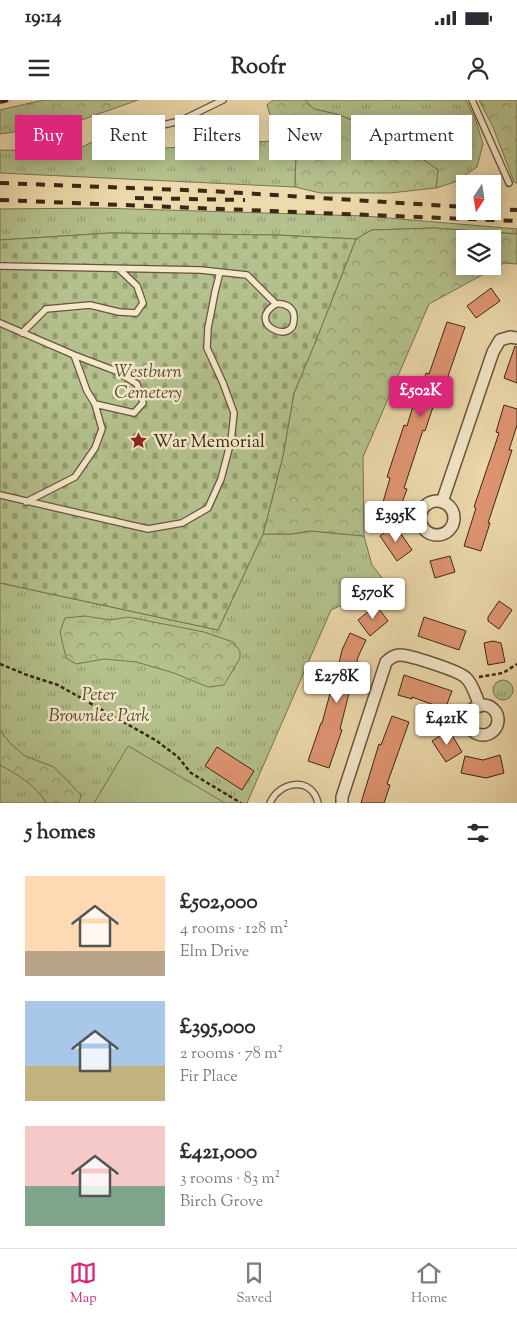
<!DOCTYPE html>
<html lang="en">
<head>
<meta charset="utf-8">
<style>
	body { margin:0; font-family:"Sorts Mill Goudy",serif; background:#f7f7f7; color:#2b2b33; height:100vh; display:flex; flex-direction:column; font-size:19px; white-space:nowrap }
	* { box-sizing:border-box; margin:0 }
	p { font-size:16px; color:#7c7c81 }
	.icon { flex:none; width:28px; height:28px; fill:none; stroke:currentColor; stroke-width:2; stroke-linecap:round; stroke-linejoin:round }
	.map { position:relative; height:703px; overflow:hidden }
	.details { display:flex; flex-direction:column; background:#fff; flex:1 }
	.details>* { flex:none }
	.top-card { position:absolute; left:15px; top:15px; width:488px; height:45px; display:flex; gap:10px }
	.needle { width:32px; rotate:192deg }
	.buttons { position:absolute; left:456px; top:75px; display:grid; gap:10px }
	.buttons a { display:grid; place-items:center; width:45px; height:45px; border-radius:0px; background:#fff; box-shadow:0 2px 12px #0003; font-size:25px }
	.price { position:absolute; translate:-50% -42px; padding:0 11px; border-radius:5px; background:#fff; color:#222; font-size:16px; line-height:32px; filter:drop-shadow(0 1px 2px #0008) }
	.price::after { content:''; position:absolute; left:50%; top:30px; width:15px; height:11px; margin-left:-8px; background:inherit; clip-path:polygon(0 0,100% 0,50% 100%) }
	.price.current { background:#db2777; color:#fff }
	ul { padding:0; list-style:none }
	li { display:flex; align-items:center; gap:15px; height:125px; padding:0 25px }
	li span { display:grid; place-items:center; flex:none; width:140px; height:100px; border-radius:0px; color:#555 }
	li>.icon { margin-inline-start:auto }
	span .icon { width:60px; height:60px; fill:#fffc; stroke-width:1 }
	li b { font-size:21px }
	h2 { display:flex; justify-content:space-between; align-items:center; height:60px; padding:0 25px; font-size:21px }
	.chip { padding:0 18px; border-radius:0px; background:#fff; box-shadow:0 2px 12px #0003; font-size:18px; line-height:45px }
	.chip.current { background:#db2777; color:#fff }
	.status { display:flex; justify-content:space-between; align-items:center; height:35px; padding:0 25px; background:#fff; direction:ltr }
	.status svg { height:14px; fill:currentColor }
	header { display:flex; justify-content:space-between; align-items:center; height:65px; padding:0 25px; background:#fff; font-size:22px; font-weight:700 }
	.tabs { display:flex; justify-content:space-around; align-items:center; height:70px; border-top:1px solid #e1e1e2; background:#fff; font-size:14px; color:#7c7c81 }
	.tabs a { display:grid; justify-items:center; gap:2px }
	.tabs .current { color:#db2777 }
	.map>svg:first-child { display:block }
	.grass { fill:url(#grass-tufts); stroke:#787452 }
	.forest { fill:url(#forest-crowns); stroke:#787452; fill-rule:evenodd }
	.cemetery { fill:url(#cemetery-stones); stroke:#787452 }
	.pitch { fill:#b4c18d; stroke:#787452 }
	.building { fill:#e19673; stroke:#3b2716 }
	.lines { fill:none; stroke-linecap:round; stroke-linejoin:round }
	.service-casing { stroke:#68543c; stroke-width:8 }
	.minor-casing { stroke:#68543c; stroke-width:14 }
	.path { stroke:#3b2716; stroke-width:2.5; stroke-dasharray:4 2.5; stroke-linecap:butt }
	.service { stroke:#f4e8ca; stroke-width:5.5 }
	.minor { stroke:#f4e8ca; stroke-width:11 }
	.rail { stroke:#3b2716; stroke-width:4; stroke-dasharray:9 9; stroke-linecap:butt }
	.labels { text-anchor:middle; stroke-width:5; stroke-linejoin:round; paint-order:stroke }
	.park-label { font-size:18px; font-style:italic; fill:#594e34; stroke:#f4e8ca }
	.poi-label { font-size:18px; fill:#3b2716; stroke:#f4e8ca; text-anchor:start }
</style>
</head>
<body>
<div class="status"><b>19:14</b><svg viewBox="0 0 49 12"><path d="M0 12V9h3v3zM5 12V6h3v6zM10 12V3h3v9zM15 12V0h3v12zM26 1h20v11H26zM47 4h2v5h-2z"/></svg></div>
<header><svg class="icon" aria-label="menu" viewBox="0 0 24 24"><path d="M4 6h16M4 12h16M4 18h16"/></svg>Roofr<svg class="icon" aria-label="person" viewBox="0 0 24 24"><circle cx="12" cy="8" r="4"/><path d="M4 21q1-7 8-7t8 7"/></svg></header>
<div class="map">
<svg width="517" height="703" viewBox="0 0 517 703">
	<defs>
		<pattern id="grass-tufts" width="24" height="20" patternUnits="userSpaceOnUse" patternTransform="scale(1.25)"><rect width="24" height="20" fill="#b4c18d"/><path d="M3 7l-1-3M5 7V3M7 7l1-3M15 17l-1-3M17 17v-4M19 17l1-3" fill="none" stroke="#949d72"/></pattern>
		<pattern id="forest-crowns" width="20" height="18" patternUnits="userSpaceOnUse" patternTransform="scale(1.25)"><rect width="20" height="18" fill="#b4c18d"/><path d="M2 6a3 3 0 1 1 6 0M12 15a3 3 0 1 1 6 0" fill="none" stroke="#949d72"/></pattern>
		<pattern id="cemetery-stones" width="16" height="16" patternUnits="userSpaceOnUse" patternTransform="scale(1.25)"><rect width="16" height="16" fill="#b4c18d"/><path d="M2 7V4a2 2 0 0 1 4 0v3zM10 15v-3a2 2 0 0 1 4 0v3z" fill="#949d72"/></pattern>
	</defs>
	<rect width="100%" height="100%" fill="#eedbad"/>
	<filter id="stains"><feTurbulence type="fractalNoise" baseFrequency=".004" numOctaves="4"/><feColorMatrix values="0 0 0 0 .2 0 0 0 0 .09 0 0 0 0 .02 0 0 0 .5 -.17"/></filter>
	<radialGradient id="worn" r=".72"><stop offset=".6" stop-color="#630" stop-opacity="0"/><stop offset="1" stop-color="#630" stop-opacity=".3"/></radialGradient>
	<path class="grass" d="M305,0H466L476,21L483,44L477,67L455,82L436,88L438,70L410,50L378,33L340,15L314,9Z
		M101,38L123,48L151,49L272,41L296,51L295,87L0,73V50L73,51Z
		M98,108L365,116L517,129V134L434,128L372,130L356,139L276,135L110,133L0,140V109Z
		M311,431L364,436L372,465L387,484L331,510L247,703H0V483L218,530L263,434H291Z
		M493 590a10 10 0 1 1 20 0a10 10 0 1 1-20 0Z"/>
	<path class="forest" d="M43,0H138L73,23L0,34V10Z
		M273,0H305L314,9L340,15L379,33L410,50L438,70L436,88L390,93H320L295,87L296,51L273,25L267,5Z
		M479,0H517V83L514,82L493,27Z
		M434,128L517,134V164L504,163L429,204L363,357L364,436L311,431L291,434H263L283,356L294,293L315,243L356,139L372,130ZM465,139H492V166H465Z
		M85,516L110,520L128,517L204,532L233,542L240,551V558L224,585L208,587L174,573L136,562L104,559L76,564L66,558L60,532L65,518Z
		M0,630L10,643L25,656L54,667L81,695L79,703H46C37,686 17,674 0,665Z"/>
	<path class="cemetery" d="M110,133L276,135L356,139L315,243L294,293L283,356L263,434L218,530L0,483V140Z"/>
	<path class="pitch" d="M128,646L130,647L225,703H94Z"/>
	<path class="building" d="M491,188L500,201L476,218L467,206Z
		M447,222L465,227L447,279L444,278L436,305L434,304L425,331L423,330L404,388L407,389L398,414L381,409L390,378L387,377L404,325L407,326L415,299L418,300L426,273L429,274Z
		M515,246L517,247V283L504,278Z
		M504,305L517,309V325L509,350H512L488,423H490L481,451L464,446L476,408L474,407L499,333L496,332Z
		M395,425L412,450L397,461L380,436Z
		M450,456L455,472L435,478L430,461Z
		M499,501L512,510L499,529L488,521V517Z
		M376,505L388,521L370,536L358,520Z
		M424,517L466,531L459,550L418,536Z
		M350,533L366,540L358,557L340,629L342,630L329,668L308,661L321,623H322L331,590H333L342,550Z
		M493,541L501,543L505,562L488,565L484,543Z
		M404,575L452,591L445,609L412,597V599L398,595Z
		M392,616L409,622L387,684L390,685L384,703H361L379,644L381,645Z
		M449,630L462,652L446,662L432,641Z
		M217,647L254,671L242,690L205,666Z
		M500,655L504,673L486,678L461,673L465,656L483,660Z"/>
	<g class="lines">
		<defs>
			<path id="service" d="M472,0L509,83
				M128,33L180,21L223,0
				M0,166L201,170L247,175L276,204C286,203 295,208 294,219C294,247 244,223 276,204
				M0,223L74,255L116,271L137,284L143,303L134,313L95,304
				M22,233L46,209L90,205L119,212L136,213L143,203L137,186L119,169
				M0,395L148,429L182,423L208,408L221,379L231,341L234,313L223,283L207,248L208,228L215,192L220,172
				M26,402L75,377L95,348L102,329L95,304L87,291L74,255
				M270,703C279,681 312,676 318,703"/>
			<path id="minor" d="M420 418a17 17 0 1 1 34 0a17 17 0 1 1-34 0Z
				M442,402L493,252L500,240L510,237L517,238
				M468 620a15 15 0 1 1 30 0a15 15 0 1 1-30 0Z
				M342,703V697L386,562C390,558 394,555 400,555C409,555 460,571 466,578C473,584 476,597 480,606"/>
		</defs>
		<use href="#service" class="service-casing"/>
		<use href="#minor" class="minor-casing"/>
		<path class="path" d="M0,564L27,575L58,585L157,641L178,657L191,673L241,703
			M479,577L503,573L517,564"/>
		<use href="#service" class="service"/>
		<use href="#minor" class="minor"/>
		<path class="rail" d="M0,2L8,0
			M0,83L210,91L465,107
			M135,98L245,100
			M0,100L517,121
			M492,109L517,110"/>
	</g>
	<defs>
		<symbol id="sight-bare" viewBox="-9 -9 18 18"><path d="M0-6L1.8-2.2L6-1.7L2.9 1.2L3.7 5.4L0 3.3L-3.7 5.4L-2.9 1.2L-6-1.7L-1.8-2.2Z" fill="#8f2418" stroke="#f4e8ca" stroke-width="2.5" paint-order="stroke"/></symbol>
	</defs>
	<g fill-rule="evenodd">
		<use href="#sight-bare" x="126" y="328" width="25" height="25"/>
	</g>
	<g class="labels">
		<g class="park-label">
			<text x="148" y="277">Westburn<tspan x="148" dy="21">Cemetery</tspan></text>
			<text x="99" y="600">Peter<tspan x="99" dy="21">Brownlee Park</tspan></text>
		</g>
		<g class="poi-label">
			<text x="153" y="347">War Memorial</text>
		</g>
	</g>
	<rect width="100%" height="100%" filter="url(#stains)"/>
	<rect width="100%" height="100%" fill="url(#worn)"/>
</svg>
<div class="buttons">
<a><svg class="needle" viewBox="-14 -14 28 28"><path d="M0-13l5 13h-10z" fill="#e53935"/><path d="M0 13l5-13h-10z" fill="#7c7c81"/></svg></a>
<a><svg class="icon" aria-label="layers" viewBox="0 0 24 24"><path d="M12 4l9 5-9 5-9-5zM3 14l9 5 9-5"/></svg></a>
</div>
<b class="price current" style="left:421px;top:318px">£502K</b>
<b class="price" style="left:396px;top:443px">£395K</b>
<b class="price" style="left:373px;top:520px">£570K</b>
<b class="price" style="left:337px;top:604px">£278K</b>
<b class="price" style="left:447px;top:646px">£421K</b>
<div class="top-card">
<a class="chip current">Buy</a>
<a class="chip">Rent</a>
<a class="chip">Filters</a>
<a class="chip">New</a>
<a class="chip">Apartment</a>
</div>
</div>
<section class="details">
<h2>5 homes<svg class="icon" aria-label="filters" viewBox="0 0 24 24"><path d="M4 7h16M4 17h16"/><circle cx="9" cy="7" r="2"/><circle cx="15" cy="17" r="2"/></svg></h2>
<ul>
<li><span style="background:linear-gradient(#ffd9b3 75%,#b9a48a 0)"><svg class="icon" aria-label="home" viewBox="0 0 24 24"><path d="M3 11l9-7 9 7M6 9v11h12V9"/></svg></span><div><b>£502,000</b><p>4 rooms · 128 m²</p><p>Elm Drive</p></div></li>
<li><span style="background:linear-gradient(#a9c7e8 65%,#c2b280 0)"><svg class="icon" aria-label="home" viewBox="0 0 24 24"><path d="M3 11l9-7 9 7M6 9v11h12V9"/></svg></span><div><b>£395,000</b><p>2 rooms · 78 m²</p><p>Fir Place</p></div></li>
<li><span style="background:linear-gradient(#f6c9c9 60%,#7fa58c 0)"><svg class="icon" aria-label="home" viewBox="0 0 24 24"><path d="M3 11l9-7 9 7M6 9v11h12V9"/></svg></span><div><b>£421,000</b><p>3 rooms · 83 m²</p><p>Birch Grove</p></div></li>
</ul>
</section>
<nav class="tabs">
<a class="current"><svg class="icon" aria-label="map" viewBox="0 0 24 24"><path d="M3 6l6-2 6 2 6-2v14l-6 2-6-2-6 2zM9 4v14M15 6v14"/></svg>Map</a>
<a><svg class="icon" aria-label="saved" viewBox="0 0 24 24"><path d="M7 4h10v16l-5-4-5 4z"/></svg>Saved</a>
<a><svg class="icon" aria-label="home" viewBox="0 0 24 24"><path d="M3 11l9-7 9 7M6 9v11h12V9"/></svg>Home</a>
</nav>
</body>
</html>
